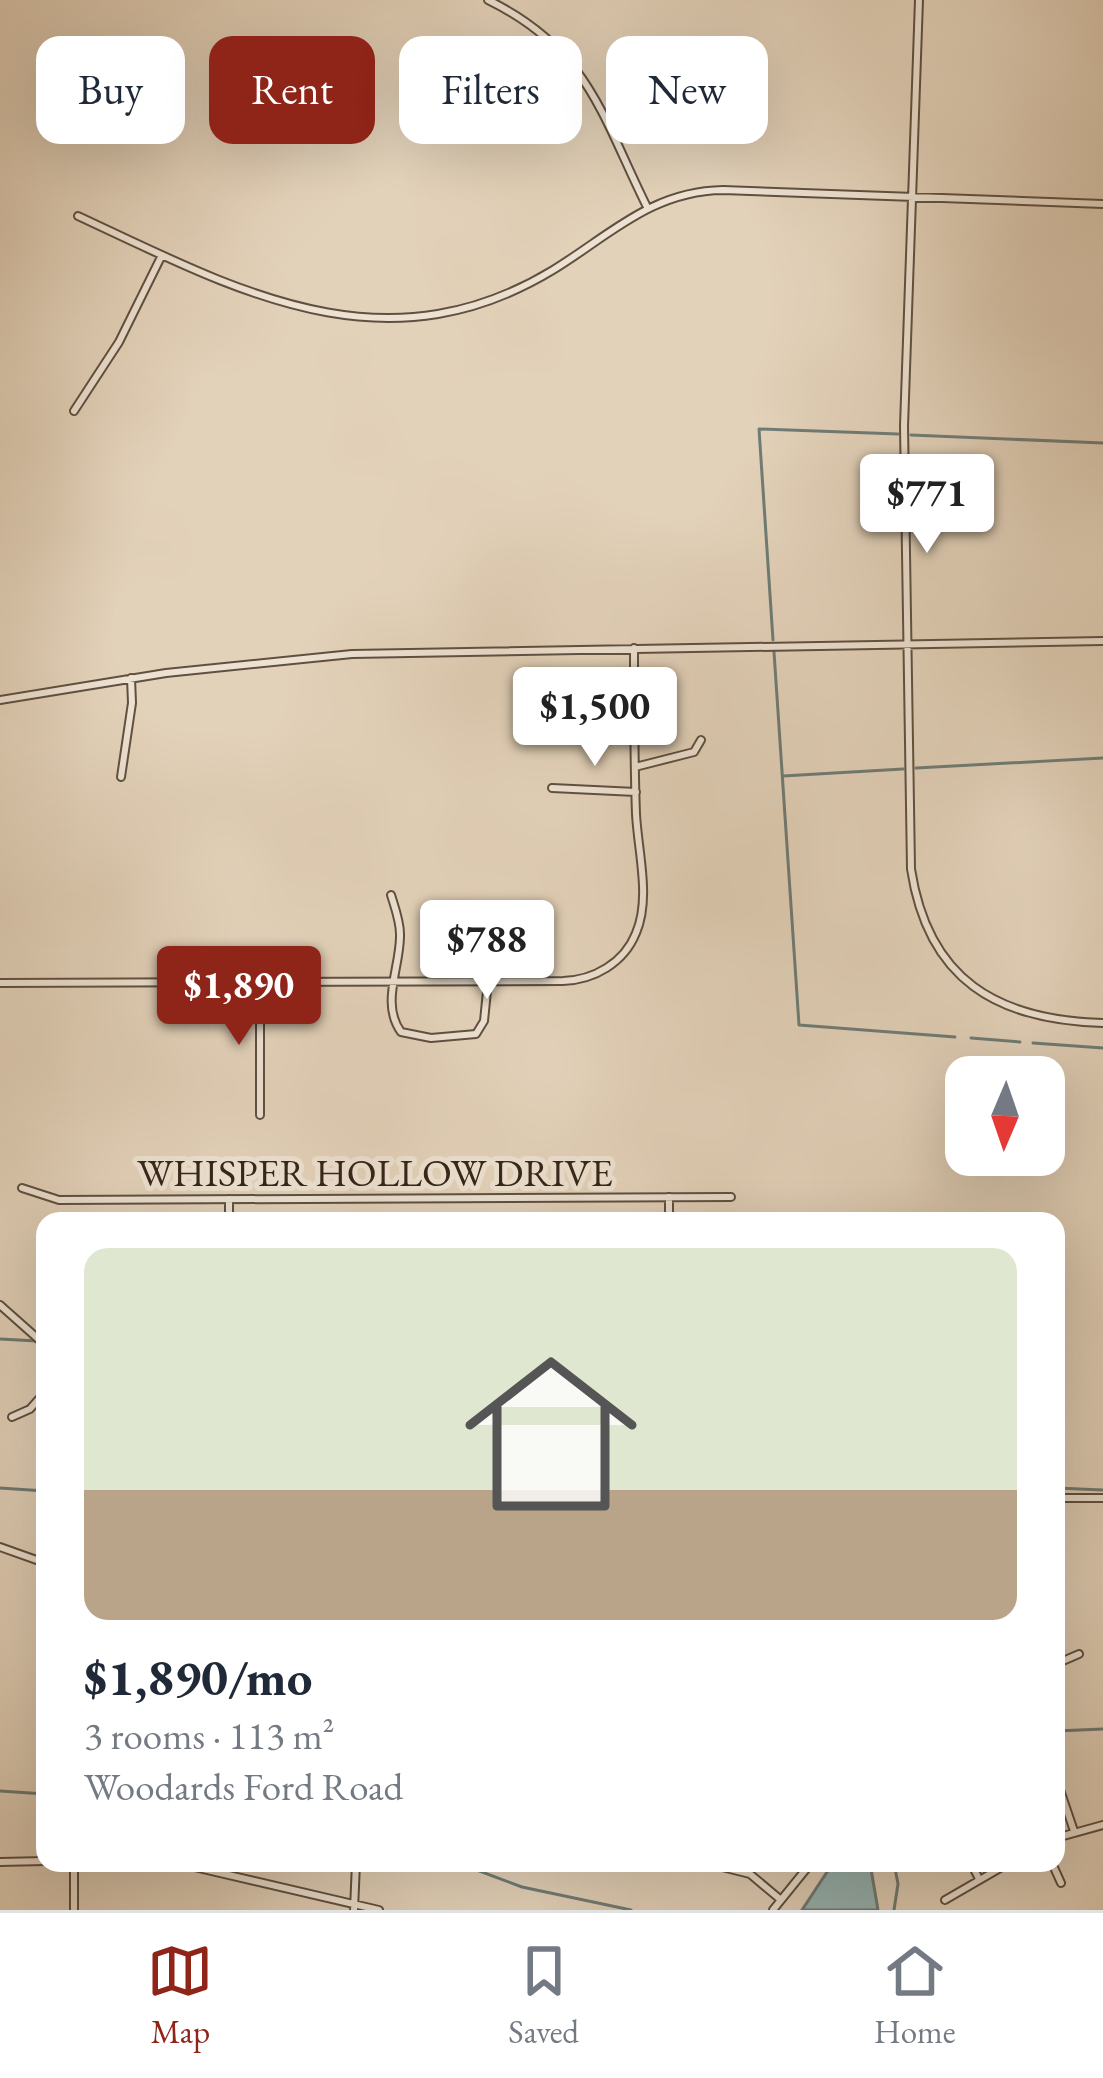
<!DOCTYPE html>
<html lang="en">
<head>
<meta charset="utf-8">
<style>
	body { margin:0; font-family:"EB Garamond",serif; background:#f2f2f3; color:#1f2937; height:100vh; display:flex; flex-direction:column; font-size:45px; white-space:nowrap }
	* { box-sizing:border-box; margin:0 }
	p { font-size:39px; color:#747a83 }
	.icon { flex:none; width:66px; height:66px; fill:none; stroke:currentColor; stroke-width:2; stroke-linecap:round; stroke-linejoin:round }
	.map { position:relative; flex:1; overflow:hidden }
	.drawer { position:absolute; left:36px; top:1212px; width:1029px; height:660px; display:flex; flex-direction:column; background:#fff; border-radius:24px; box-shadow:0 12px 48px #0002 }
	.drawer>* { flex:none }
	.hud { position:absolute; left:36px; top:36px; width:1032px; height:108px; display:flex; gap:24px }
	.needle { width:78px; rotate:182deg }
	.fabs { position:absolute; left:945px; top:1056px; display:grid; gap:24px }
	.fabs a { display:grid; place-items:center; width:120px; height:120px; border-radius:24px; background:#fff; box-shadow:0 12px 48px #0002; font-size:60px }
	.price { position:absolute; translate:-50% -102px; padding:0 27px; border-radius:12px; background:#fff; color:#222; font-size:39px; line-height:78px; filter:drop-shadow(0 3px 6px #0008) }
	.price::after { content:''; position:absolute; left:50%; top:72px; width:36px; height:27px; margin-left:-18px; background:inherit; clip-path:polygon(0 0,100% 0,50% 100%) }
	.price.selected { background:#8f2418; color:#fff }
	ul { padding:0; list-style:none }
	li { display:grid; align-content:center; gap:24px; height:636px; padding:0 48px }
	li+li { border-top:3px solid #e0e1e3 }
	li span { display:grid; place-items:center; height:372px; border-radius:24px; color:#555 }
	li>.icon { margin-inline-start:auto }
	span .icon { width:216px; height:216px; fill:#fffc; stroke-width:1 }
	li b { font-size:51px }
	.tag { padding:0 42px; border-radius:24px; background:#fff; box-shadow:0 12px 48px #0002; font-size:42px; line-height:108px }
	.tag.selected { background:#8f2418; color:#fff }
	.tab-bar { display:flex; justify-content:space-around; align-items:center; height:168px; border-top:3px solid #e0e1e3; background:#fff; font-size:33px; color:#747a83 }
	.tab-bar a { display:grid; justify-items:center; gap:6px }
	.tab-bar .selected { color:#8f2418 }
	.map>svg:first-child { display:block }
	.water { fill:#96b6b5; stroke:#6f7c76; stroke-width:3 }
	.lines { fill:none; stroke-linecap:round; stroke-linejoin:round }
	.stream { stroke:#6f7c76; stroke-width:3 }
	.street-casing { stroke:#605040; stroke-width:10 }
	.street { stroke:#ede2d2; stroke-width:6 }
	.labels { text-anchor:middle; stroke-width:10; stroke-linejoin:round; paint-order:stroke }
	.street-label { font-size:39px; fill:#352417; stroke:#ede2d2 }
</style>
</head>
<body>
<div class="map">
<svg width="1103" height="1910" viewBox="0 0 1103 1910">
	<rect width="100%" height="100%" fill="#e3d2ba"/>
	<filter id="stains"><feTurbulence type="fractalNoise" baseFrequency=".00167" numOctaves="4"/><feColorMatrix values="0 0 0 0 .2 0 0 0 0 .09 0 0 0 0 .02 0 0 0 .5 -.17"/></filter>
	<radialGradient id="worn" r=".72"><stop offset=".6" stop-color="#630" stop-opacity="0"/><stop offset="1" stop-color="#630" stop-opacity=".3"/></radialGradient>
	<path class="water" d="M833,1863H870L878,1910H802Z"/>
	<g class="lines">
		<path class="stream" d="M911,435L1103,443
			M773,640L759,429L898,434
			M774,652L799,1025L955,1037
			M916,768L1103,758
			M783,776L903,769
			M971,1038L1020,1042
			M1033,1043L1103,1048
			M0,1339L37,1341
			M0,1488L45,1491
			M1056,1488L1103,1490
			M1056,1731L1103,1729
			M0,1791L45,1794
			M458,1863L522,1887L631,1910
			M894,1910L898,1884L894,1863"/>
		<defs>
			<path id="street" d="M488,0C588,49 601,114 647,207
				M919,0L904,426L911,869C928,980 997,1020 1103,1023
				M78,216C235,289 383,373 553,270C610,235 652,191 723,190L1103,204
				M74,411L119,342L162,255
				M0,700L166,673L352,654L1103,641
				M635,767L694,752L701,740
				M121,777L132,703L131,678
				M552,788L636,792
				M391,895C395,908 400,921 400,934C401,966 380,1003 401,1032L431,1038L476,1034L484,1021L488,981
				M0,983L563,981C594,980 624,963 636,933C651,898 638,852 636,814C634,759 634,704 634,648
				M260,1115V982
				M22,1188L59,1200L731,1197
				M669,1197V1221
				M229,1199V1221
				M0,1305L45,1345
				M12,1417L30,1409L45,1392
				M1056,1498H1103
				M0,1547L45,1563
				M1056,1664L1079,1654
				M1057,1781L1074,1831
				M1056,1838L1103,1825
				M0,1862L45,1861
				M74,1863V1910
				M177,1863L379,1910
				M706,1863L750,1874L781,1900
				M971,1863L979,1879
				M1052,1863L1061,1883
				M945,1900L1009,1863
				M354,1910L356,1863
				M773,1910L811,1863"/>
		</defs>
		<use href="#street" class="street-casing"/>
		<use href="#street" class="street"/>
	</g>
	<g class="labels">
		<g class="street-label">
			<text x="375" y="1186">WHISPER HOLLOW DRIVE</text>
		</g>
	</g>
	<rect width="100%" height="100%" filter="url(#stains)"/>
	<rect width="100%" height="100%" fill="url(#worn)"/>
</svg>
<div class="fabs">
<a><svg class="needle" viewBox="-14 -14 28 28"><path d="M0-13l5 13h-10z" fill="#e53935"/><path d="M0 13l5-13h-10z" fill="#747a83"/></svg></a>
</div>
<b class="price" style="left:927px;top:556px">$771</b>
<b class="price" style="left:595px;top:769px">$1,500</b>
<b class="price" style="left:487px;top:1002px">$788</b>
<b class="price selected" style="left:239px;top:1048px">$1,890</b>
<div class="hud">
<a class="tag">Buy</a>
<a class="tag selected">Rent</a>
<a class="tag">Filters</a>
<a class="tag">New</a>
</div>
<section class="drawer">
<ul>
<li><span style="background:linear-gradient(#dfe7d0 65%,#b9a48a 0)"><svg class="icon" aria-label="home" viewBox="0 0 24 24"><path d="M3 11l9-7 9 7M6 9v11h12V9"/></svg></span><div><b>$1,890/mo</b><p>3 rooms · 113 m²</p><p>Woodards Ford Road</p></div></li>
</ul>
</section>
</div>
<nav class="tab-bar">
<a class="selected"><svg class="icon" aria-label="map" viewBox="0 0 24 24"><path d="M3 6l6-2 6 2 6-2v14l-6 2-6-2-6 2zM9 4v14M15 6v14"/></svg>Map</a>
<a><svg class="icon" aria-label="saved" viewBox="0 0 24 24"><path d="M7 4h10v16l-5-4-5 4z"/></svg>Saved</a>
<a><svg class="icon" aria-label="home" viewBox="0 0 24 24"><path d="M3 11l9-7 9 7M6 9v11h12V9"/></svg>Home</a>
</nav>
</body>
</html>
